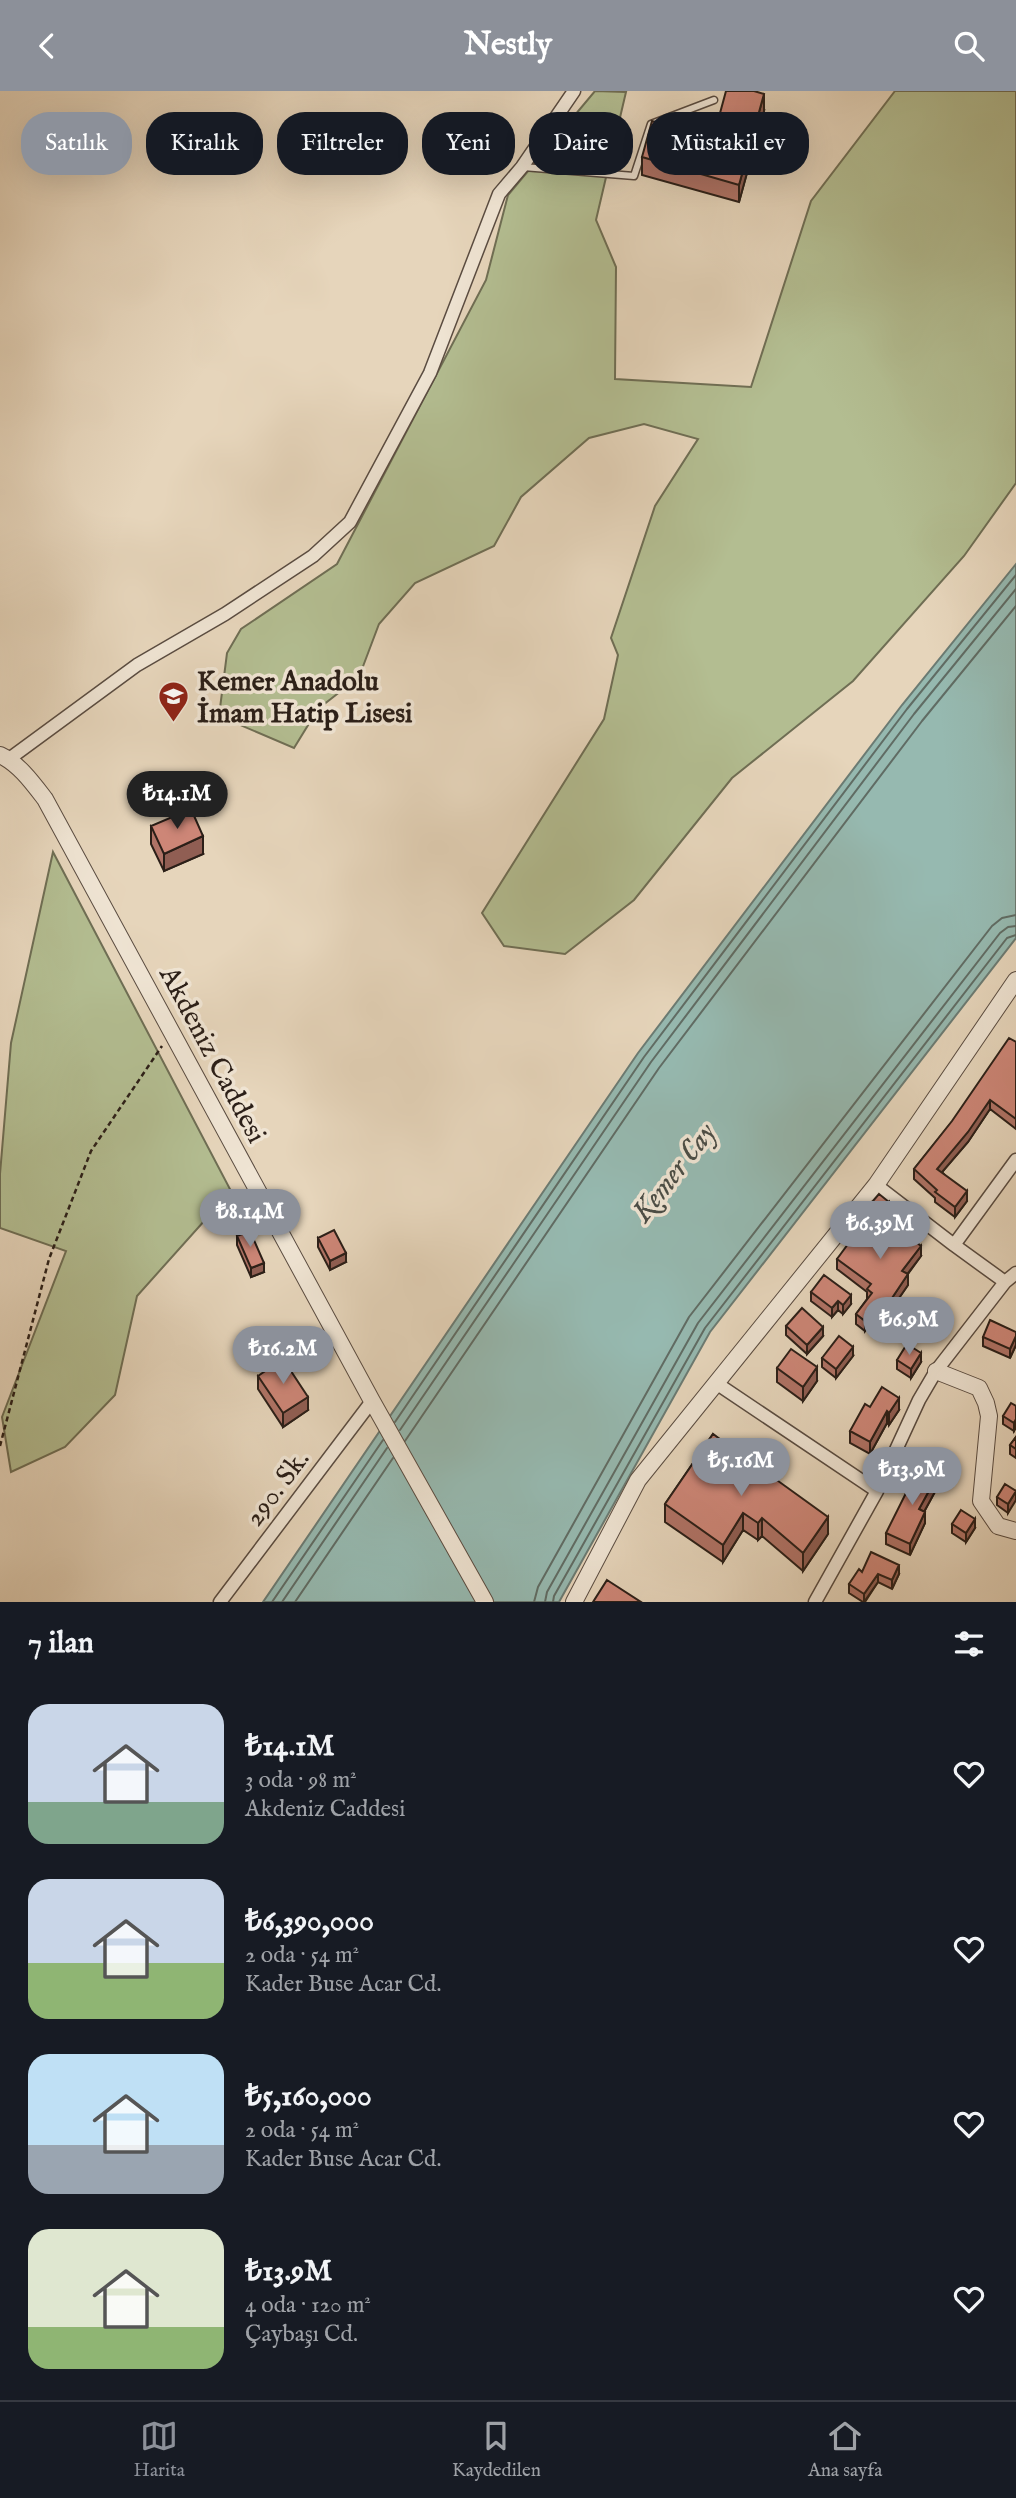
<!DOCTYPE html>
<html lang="tr">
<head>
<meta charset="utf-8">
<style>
	body { margin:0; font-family:"IM FELL English",serif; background:#242831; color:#f1f3f6; height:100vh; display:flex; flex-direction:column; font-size:26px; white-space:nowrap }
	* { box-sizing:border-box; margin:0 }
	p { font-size:23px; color:#9ea1a6 }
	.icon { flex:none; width:38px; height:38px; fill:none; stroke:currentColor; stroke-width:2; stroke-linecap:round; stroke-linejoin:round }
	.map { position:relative; height:1511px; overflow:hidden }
	.details { display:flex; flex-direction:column; background:#171b24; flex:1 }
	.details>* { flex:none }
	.banner { position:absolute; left:21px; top:21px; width:975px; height:63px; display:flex; gap:14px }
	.price { position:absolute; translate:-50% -60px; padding:0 16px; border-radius:24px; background:#8c9099; color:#fff; font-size:23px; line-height:46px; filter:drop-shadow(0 2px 4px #0008) }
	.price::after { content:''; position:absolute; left:50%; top:42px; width:21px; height:16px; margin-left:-10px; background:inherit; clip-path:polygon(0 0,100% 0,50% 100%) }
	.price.on { background:#222; color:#fff }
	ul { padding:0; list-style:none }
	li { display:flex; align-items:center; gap:21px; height:175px; padding:0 28px }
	li span { display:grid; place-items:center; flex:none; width:196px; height:140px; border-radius:21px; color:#555 }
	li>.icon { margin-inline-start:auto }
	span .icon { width:84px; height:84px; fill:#fffc; stroke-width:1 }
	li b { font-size:30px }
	h2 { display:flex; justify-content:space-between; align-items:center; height:84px; padding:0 28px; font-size:30px }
	.pill { padding:0 24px; border-radius:28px; background:#171b24; box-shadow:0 7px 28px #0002; font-size:24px; line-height:63px }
	.pill.on { background:#8c9099; color:#fff }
	header { display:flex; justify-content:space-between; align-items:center; height:91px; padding:0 28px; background:#8c9099; color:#fff; font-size:32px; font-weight:800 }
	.dock { display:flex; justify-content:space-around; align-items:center; height:98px; border-top:2px solid #363941; background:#171b24; font-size:19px; color:#9ea1a6 }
	.dock a { display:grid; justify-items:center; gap:4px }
	.dock .on { color:#8c9099 }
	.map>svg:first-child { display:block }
	.green { fill:#b3bd91; stroke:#6f6e54; stroke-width:2 }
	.water { fill:#96b9b0; stroke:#6b7b73; stroke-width:2 }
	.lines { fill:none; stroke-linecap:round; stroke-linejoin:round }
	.shore { stroke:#606c64; stroke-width:2 }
	.service-casing { stroke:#5a4c41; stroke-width:9 }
	.minor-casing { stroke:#5a4c41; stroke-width:15 }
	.tertiary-casing { stroke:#5a4c41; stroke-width:18 }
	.path { stroke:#2b1f18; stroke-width:2.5; stroke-dasharray:5 3.5; stroke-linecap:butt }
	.service { stroke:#efe4d3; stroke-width:6 }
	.minor { stroke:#efe4d3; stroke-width:12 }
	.tertiary { stroke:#efe4d3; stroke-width:16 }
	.wall { fill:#b07366; stroke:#2b1f18; stroke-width:2 }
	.shaded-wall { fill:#905e53; stroke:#2b1f18; stroke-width:2 }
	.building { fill:#cd8677; stroke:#2b1f18; stroke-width:2 }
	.labels { text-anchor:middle; stroke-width:7; stroke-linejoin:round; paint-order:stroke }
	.poi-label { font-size:28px; font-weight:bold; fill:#2b1f18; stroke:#efe4d3; text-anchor:start }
	.street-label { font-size:28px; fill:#2b1f18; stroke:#efe4d3 }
	.water-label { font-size:30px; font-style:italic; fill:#4b4d46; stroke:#efe4d3 }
</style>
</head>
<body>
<header><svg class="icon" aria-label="back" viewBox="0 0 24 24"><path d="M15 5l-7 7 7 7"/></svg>Nestly<svg class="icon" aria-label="search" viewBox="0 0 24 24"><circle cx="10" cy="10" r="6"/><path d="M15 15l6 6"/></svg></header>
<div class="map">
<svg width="1016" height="1511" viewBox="0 0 1016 1511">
	<rect width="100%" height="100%" fill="#e6d5bb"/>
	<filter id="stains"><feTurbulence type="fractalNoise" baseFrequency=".00286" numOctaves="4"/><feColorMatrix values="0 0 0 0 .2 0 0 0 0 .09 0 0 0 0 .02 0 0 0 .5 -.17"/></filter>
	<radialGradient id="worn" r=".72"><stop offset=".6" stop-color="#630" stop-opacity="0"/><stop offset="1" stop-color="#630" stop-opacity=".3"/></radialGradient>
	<path class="green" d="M595,0L626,1L596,129L616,176L615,288L751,296L811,110L895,0H1016V392L964,465L853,590L732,687L634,809L565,863L504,855L482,822L604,628L618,564L611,547L655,415L698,348L644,333L589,347L521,406L494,455L415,492L379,533L359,586L318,618L294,657L219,625L227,562L241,538L337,473L486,189L508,104Z
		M53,761L231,1100L137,1205L115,1304L65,1356L11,1381L2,1326L66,1160L0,1137V1083L11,952Z"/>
	<path class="water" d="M1016,473V847L710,1241L559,1511H263L638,962L902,614Z"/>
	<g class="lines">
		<path class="shore" d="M395,1331L644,966L907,618L1016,484
			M400,1339L651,971L914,623L1016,498
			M405,1350L659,977L922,630L1016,515
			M272,1511L383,1349
			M282,1511L387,1357
			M295,1511L393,1367
			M534,1511L538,1496L689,1226L992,835L1002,827L1016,824
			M545,1511L547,1501L698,1232L1000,842L1008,836L1016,835
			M553,1511L554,1505L705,1237L1007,847L1016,844"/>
		<defs>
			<path id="service" d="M523,76L634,85L651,33L714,9"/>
			<path id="minor" d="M9,668L137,574L225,523L313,465L350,431L430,282L499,103L522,76L574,0
				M876,1094L954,1154
				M1005,1191L954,1154L1016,1069
				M716,1292L877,1400
				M220,1511L372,1310
				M815,1511L877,1400L919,1309L936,1280L1005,1191L1016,1182"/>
			<path id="tertiary" d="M0,664C19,673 32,691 45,708L372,1310L485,1511
				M936,1280L979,1297L986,1312L989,1325L981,1410L998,1435L1016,1440
				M574,1511L638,1389L876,1094L1016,889"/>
		</defs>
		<use href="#service" class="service-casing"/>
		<use href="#minor" class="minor-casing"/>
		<use href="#tertiary" class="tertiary-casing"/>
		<path class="path" d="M0,1355L49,1168L91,1060L162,955"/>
		<use href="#service" class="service"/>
		<use href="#minor" class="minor"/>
		<use href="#tertiary" class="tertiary"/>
	</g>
	<path class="wall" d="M764,20L739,111L642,84V66L713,48Z
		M151,735L203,763L164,780L151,753Z
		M1016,951V1038L990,1018L968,1051L942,1081L967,1110L955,1126L935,1111V1107L914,1088V1078Z
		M872,1111L889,1115L882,1123L872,1115Z
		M237,1145L264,1181L251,1186L237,1154Z
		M318,1147L346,1171L330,1179L318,1156Z
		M856,1152L921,1165L908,1183V1194L888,1223L881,1219L865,1240L856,1233V1223L867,1208V1201L837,1178V1168Z
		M811,1201L851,1213L843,1223L838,1219L832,1226L811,1210Z
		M921,1224L950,1232L935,1247L921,1233Z
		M786,1235L823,1245L807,1263L786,1244Z
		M1016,1241V1254L1010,1267L983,1255V1246Z
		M853,1265L836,1287L822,1276V1267Z
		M897,1269L921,1271L911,1287L897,1278Z
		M777,1277L817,1290L803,1310L777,1291Z
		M258,1285L308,1319L283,1336L258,1298Z
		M1016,1315L1014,1340L1003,1333V1325Z
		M870,1316L899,1319L889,1334L887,1332L870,1363L850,1352V1340Z
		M713,1343L828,1443L803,1480L762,1445L758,1449L743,1439L723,1471L665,1431V1413Z
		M1016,1346V1367L1010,1363V1354Z
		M937,1397L924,1421L925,1432L910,1464L886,1453V1442Z
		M1016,1400L1008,1422L997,1414V1406Z
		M952,1433L975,1437L966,1451L952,1442Z
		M862,1481L899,1483L892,1498L878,1491L865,1511H863L849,1502V1493Z"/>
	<path class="shaded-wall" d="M764,3V20L739,111V94Z
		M203,745V763L164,780V763Z
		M990,1009V1018L968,1051L937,1087V1078Z
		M967,1100V1110L955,1126V1116Z
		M889,1111V1115L882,1123V1118Z
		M921,1155V1165L902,1190V1180Z
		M346,1162V1171L330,1179V1170Z
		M264,1172V1181L251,1186V1177Z
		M908,1183V1194L888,1223V1213Z
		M851,1204V1213L843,1223V1214Z
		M881,1209V1219L865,1240V1230Z
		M838,1210V1219L832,1226V1217Z
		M950,1223V1232L935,1247V1238Z
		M823,1236V1245L807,1263V1254Z
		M1016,1245V1254L1010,1267V1258Z
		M853,1256V1265L836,1287V1278Z
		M921,1262V1271L911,1287V1278Z
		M817,1276V1290L803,1310V1296Z
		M308,1306V1319L283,1336V1322Z
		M899,1307V1319L889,1334V1322Z
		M887,1320V1332L870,1363V1351Z
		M1016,1328V1337L1014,1340V1332Z
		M937,1385V1397L919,1430V1418Z
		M1016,1400V1409L1008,1422V1413Z
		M925,1421V1432L910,1464V1453Z
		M743,1422V1439L723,1471V1454Z
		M828,1426V1443L803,1480V1462Z
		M762,1427V1445L758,1449V1432Z
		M975,1428V1437L966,1451V1442Z
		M899,1474V1483L892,1498V1489Z
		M878,1483V1491L864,1511V1503Z"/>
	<path class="building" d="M726,0H754L764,3L739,94L642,66L652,30L713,48Z
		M191,718L203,745L164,763L151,735Z
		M1009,947L1016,951V1028L990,1009L968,1041L937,1078L967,1100L955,1116L935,1101L937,1099L914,1078L952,1030Z
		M879,1103L889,1111L882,1118L872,1111Z
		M879,1122L921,1155L902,1180L908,1183L888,1213L881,1209L865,1230L856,1223L872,1202L867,1198L871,1193L837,1168L851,1149L856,1152Z
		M334,1139L346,1162L330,1170L318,1147Z
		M250,1140L264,1172L251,1177L237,1145Z
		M824,1184L851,1204L843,1214L838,1210L832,1217L811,1201Z
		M935,1209L950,1223L935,1238L921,1224Z
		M802,1217L823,1236L807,1254L786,1235Z
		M990,1229L1016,1241V1245L1010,1258L983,1246Z
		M839,1245L853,1256L836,1278L822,1267Z
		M907,1253L921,1262L911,1278L897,1269Z
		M791,1258L817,1276L803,1296L777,1277Z
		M283,1268L308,1306L283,1322L258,1285Z
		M882,1296L899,1307L889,1322L887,1320L870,1351L850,1340L865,1313L870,1316Z
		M1011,1312L1016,1315V1328L1014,1332L1003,1325Z
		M713,1343L828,1426L803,1462L762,1427L758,1432L743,1422L723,1454L665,1413Z
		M1016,1346V1358L1010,1354Z
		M919,1376L937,1385L919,1418L925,1421L910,1453L886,1442Z
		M1005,1393L1016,1400L1008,1413L997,1406Z
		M961,1419L975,1428L966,1442L952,1433Z
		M871,1461L899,1474L892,1489L878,1483L864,1503L849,1493L859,1478L862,1481Z
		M607,1489L641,1511H593Z"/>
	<defs>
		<symbol id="school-pin" viewBox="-11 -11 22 30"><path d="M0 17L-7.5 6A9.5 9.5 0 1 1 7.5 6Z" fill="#8f2418" stroke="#efe4d3"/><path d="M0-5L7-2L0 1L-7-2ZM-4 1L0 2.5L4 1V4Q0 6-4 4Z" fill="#fff"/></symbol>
	</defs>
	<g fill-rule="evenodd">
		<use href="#school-pin" x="156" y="588" width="35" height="47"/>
	</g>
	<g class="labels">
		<g class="poi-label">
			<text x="197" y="599">Kemer Anadolu<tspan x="197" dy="32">İmam Hatip Lisesi</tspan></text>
		</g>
		<g class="street-label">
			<text transform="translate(214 963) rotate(62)" y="10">Akdeniz Caddesi</text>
			<text transform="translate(276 1396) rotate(-53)" y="10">290. Sk.</text>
		</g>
		<g class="water-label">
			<text transform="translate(673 1081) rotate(-52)" y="10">Kemer Cay</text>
		</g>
	</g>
	<rect width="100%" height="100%" filter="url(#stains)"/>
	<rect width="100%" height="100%" fill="url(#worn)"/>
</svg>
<b class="price on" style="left:177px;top:740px">₺14.1M</b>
<b class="price" style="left:250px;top:1158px">₺8.14M</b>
<b class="price" style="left:880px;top:1170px">₺6.39M</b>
<b class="price" style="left:909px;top:1266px">₺6.9M</b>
<b class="price" style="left:283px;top:1295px">₺16.2M</b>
<b class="price" style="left:741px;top:1407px">₺5.16M</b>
<b class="price" style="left:912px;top:1416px">₺13.9M</b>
<div class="banner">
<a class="pill on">Satılık</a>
<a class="pill">Kiralık</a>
<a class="pill">Filtreler</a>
<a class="pill">Yeni</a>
<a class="pill">Daire</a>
<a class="pill">Müstakil ev</a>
</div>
</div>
<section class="details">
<h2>7 ilan<svg class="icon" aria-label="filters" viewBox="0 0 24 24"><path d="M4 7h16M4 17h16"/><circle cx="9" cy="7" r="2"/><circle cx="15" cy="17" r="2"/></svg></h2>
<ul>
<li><span style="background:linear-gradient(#c9d6e8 70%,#7fa58c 0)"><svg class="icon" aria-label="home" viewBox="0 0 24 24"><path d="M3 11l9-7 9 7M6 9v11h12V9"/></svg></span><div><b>₺14.1M</b><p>3 oda · 98 m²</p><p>Akdeniz Caddesi</p></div><svg class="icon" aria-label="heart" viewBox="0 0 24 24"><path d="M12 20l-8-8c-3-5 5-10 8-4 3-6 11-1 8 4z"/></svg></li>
<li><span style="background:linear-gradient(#c9d6e8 60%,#8fb573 0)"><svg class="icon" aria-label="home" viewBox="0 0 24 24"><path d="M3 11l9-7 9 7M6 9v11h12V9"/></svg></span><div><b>₺6,390,000</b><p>2 oda · 54 m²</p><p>Kader Buse Acar Cd.</p></div><svg class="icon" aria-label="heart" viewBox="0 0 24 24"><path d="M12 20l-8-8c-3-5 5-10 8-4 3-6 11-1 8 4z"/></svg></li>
<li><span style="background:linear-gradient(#bfe0f5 65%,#9aa5b1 0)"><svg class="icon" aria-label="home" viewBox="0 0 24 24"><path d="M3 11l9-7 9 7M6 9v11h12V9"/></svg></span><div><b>₺5,160,000</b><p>2 oda · 54 m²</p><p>Kader Buse Acar Cd.</p></div><svg class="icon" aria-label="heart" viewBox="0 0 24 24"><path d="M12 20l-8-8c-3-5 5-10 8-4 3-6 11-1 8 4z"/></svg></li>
<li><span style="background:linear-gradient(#dfe7d0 70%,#8fb573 0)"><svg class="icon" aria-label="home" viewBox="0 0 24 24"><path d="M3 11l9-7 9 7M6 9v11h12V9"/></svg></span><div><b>₺13.9M</b><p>4 oda · 120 m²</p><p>Çaybaşı Cd.</p></div><svg class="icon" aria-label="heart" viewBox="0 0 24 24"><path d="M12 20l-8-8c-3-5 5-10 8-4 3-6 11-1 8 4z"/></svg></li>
</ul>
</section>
<nav class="dock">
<a class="on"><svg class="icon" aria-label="map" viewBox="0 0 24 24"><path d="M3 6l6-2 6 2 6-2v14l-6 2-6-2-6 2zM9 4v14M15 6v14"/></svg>Harita</a>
<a><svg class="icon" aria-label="saved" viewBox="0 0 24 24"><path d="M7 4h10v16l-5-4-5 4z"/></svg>Kaydedilen</a>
<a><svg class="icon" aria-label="home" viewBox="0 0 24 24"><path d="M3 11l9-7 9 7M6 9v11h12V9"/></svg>Ana sayfa</a>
</nav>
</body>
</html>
